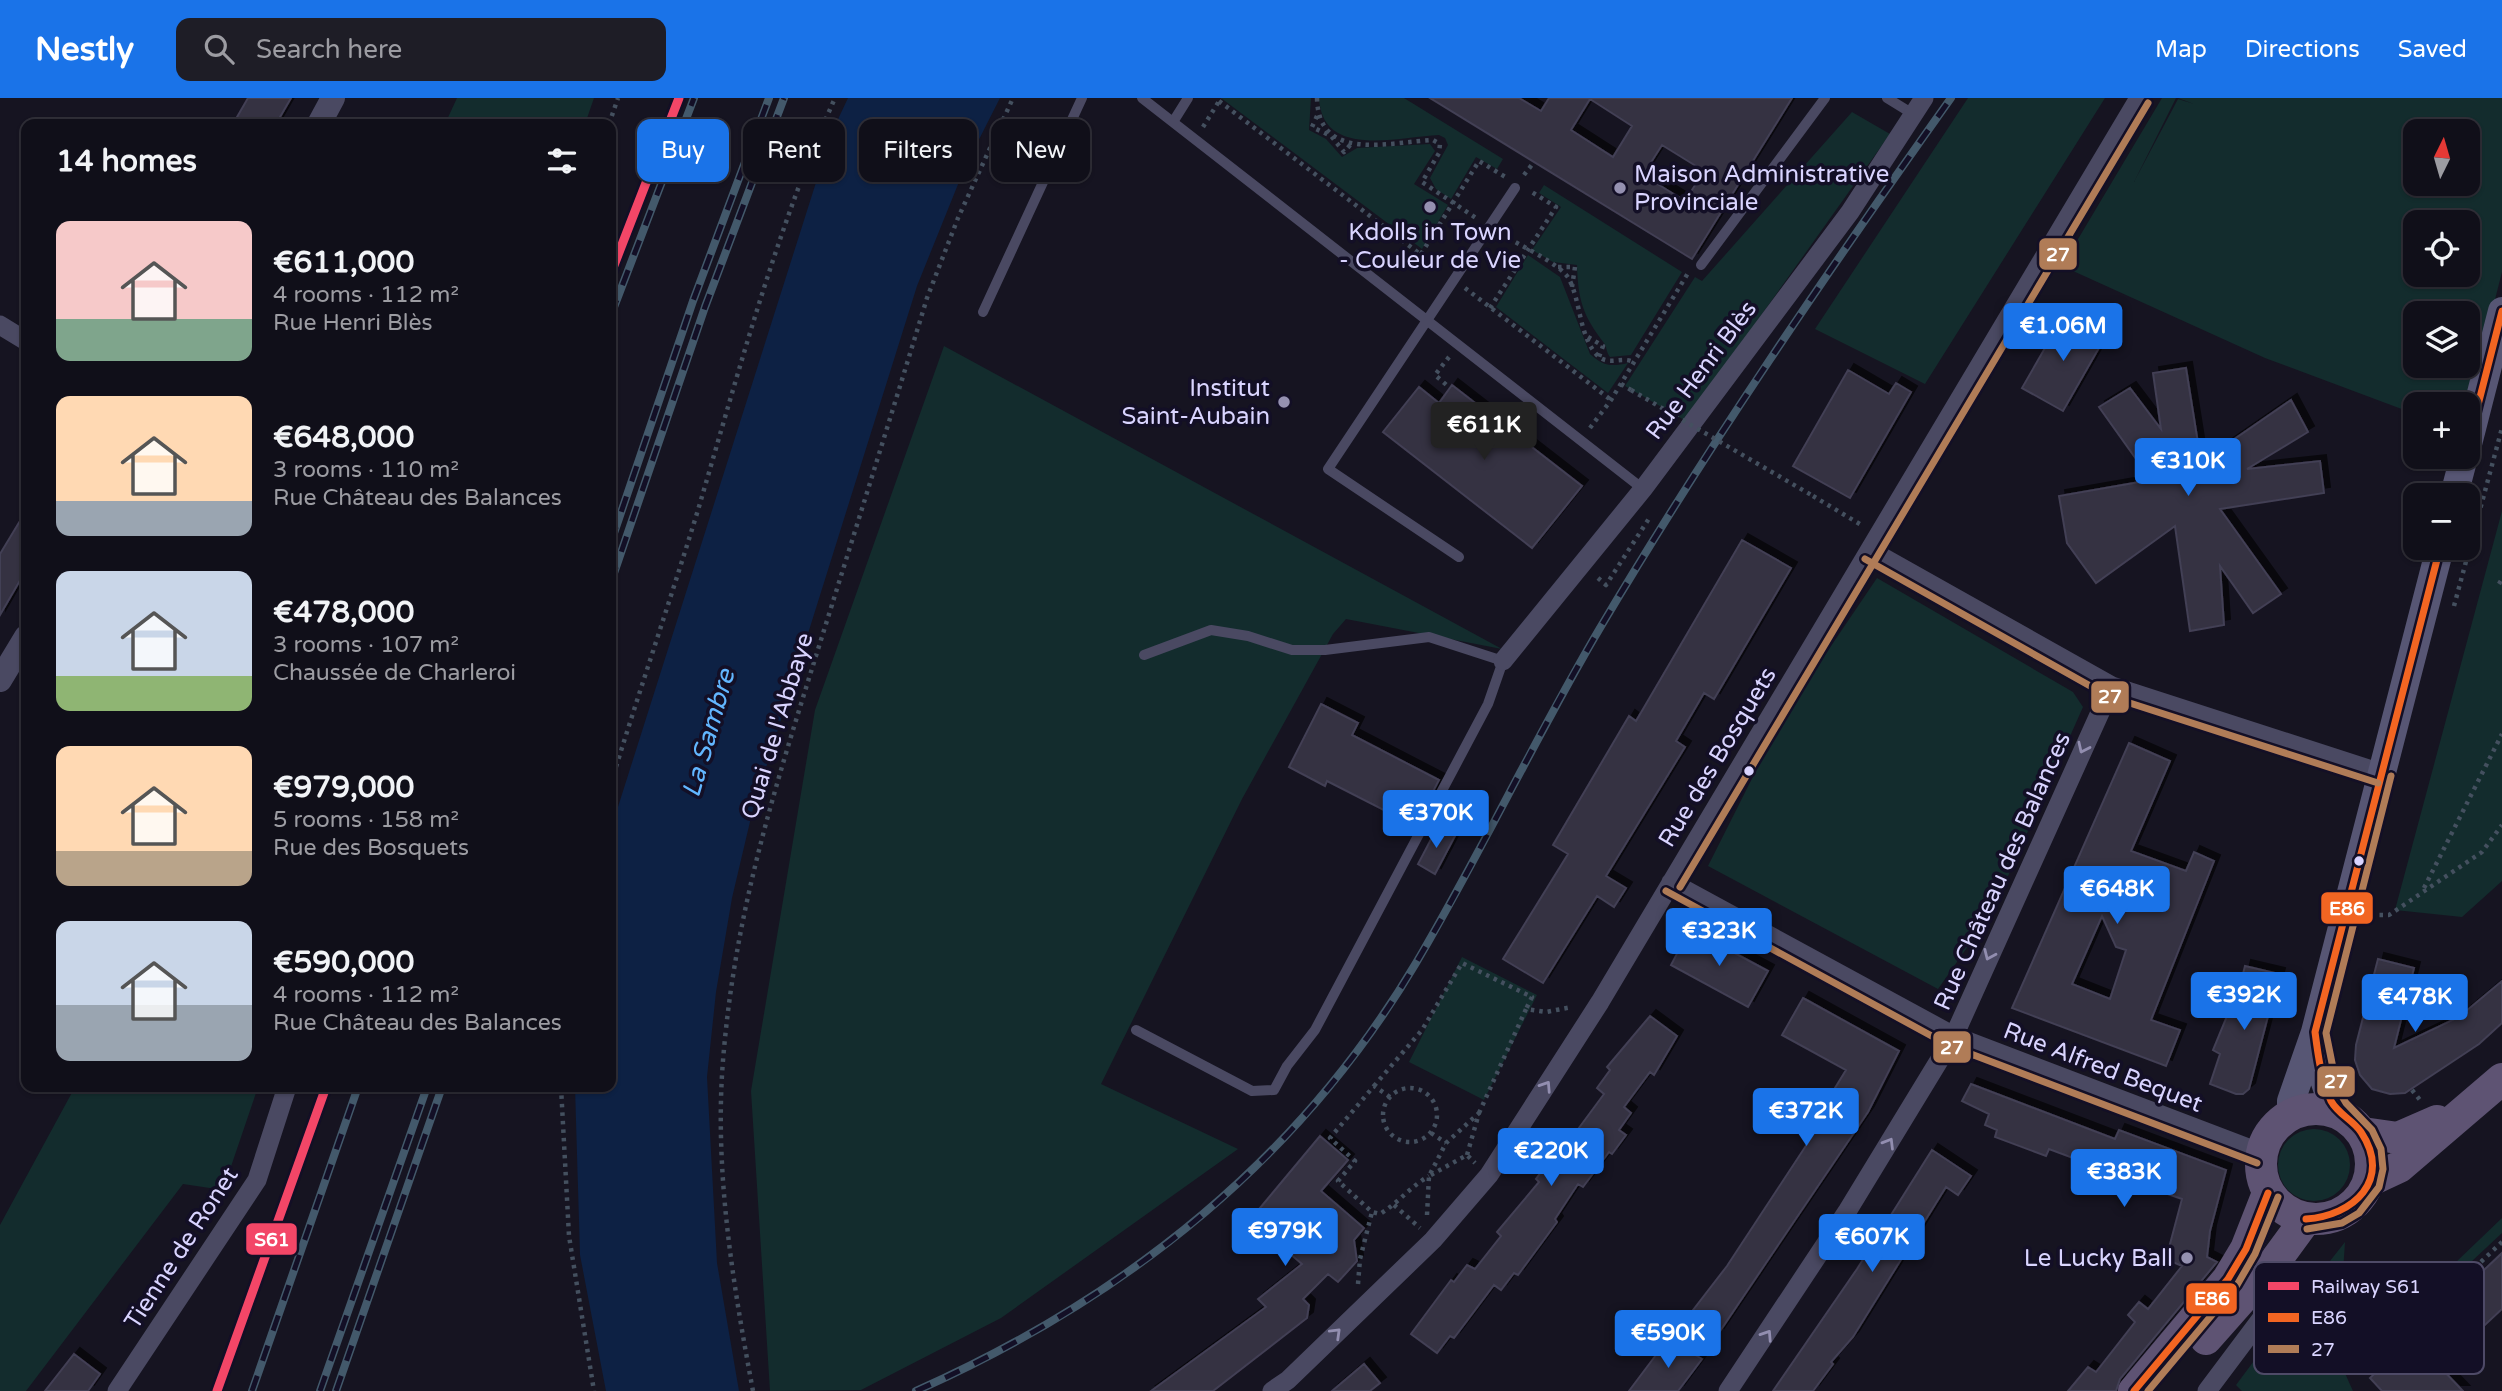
<!DOCTYPE html>
<html lang="en">
<head>
<meta charset="utf-8">
<style>
	body { margin:0; font-family:"Varela Round",sans-serif; background:#1e1d26; color:#f1f3f6; height:100vh; display:flex; flex-direction:column; font-size:26px; white-space:nowrap }
	* { box-sizing:border-box; margin:0 }
	p { font-size:23px; color:#9c9ca2 }
	.icon { flex:none; width:38px; height:38px; fill:none; stroke:currentColor; stroke-width:2; stroke-linecap:round; stroke-linejoin:round }
	.map { position:relative; flex:1; overflow:hidden }
	.details { position:absolute; left:21px; top:21px; width:595px; height:973px; display:flex; flex-direction:column; background:#100f19; border-radius:14px; box-shadow:0 2px 5px #0004,0 0 0 2px #302f38 }
	.details>* { flex:none }
	.banner { position:absolute; left:637px; top:21px; width:665px; height:63px; display:flex; gap:14px }
	.needle { width:46px; rotate:5deg }
	.fabs { position:absolute; left:2403px; top:21px; display:grid; gap:14px }
	.fabs a { display:grid; place-items:center; width:77px; height:77px; border-radius:14px; background:#100f19; box-shadow:0 2px 5px #0004,0 0 0 2px #302f38; font-size:35px }
	.price { position:absolute; translate:-50% -60px; padding:0 16px; border-radius:7px; background:#1a73e8; color:#fff; font-size:23px; line-height:46px; filter:drop-shadow(0 2px 4px #0008) }
	.price::after { content:''; position:absolute; left:50%; top:42px; width:21px; height:16px; margin-left:-10px; background:inherit; clip-path:polygon(0 0,100% 0,50% 100%) }
	.price.active { background:#222; color:#fff }
	ul { padding:0; list-style:none }
	li { display:flex; align-items:center; gap:21px; height:175px; padding:0 35px }
	li span { display:grid; place-items:center; flex:none; width:196px; height:140px; border-radius:14px; color:#555 }
	li>.icon { margin-inline-start:auto }
	span .icon { width:84px; height:84px; fill:#fffc; stroke-width:1 }
	li b { font-size:30px }
	h2 { display:flex; justify-content:space-between; align-items:center; height:84px; padding:0 35px; font-size:30px }
	.tag { padding:0 24px; border-radius:14px; background:#100f19; box-shadow:0 2px 5px #0004,0 0 0 2px #302f38; font-size:24px; line-height:63px }
	.tag.active { background:#1a73e8; color:#fff }
	header { display:flex; align-items:center; gap:42px; box-sizing:border-box; height:98px; padding:0 35px; background:#1a73e8; color:#fff }
	header strong { font-size:33px }
	nav { display:flex; gap:38px; margin-inline-start:auto; font-size:24px }
	.search { width:490px; height:63px; background:#1e1d26; display:flex; align-items:center; gap:18px; box-sizing:border-box; padding:0 24px; border-radius:14px; color:#9c9ca2; font-size:26px }
	.map>svg:first-child { display:block }
	.green { fill:#132c2d; fill-rule:evenodd }
	.water { fill:#0d2144 }
	.building { fill:#343243; stroke:#433f54; stroke-width:2; fill-rule:evenodd; filter:url(#shadow) }
	.lines { fill:none; stroke-linecap:round; stroke-linejoin:round }
	.path { stroke:#44505f; stroke-width:4.5; stroke-dasharray:3.5 5; stroke-linecap:butt }
	.service { stroke:#4a4962; stroke-width:10 }
	.minor { stroke:#4a4962; stroke-width:19 }
	.tertiary { stroke:#4a4962; stroke-width:24 }
	.secondary { stroke:#575674; stroke-width:28 }
	.primary { stroke:#5e5373; stroke-width:32 }
	.rail-casing { stroke:#43596b; stroke-width:8 }
	.rail { stroke:#130f26; stroke-width:5; stroke-dasharray:16; stroke-linecap:butt }
	.path-bridge { stroke:#44505f; stroke-width:4.5; stroke-dasharray:3.5 5; stroke-linecap:butt }
	.bus-1-casing { stroke:#130f26; stroke-width:12 }
	.bus-2-casing { stroke:#130f26; stroke-width:12 }
	.bus-1 { stroke:#f26522; stroke-width:7 }
	.bus-2 { stroke:#b07c57; stroke-width:7 }
	.rail-1-casing { stroke:#130f26; stroke-width:14 }
	.rail-1 { stroke:#f34667; stroke-width:9 }
	.oneway { stroke:#928eb0 }
	.poi-dot { fill:#9591b1; stroke:#130f26; stroke-width:2.5 }
	.bus-dot { fill:#d9d4ff; stroke:#130f26; stroke-width:2.5 }
	.labels { text-anchor:middle; stroke-width:7; stroke-linejoin:round; paint-order:stroke }
	.poi-label { font-size:24px; fill:#d9d4ff; stroke:#130f26; text-anchor:end }
	.street-label { font-size:24px; fill:#d9d4ff; stroke:#130f26 }
	.water-label { font-size:26px; font-style:italic; fill:#62b6ff; stroke:#130f26 }
	.key { fill:#130f26; stroke:#4e4a67; stroke-width:2 }
	.key-label { font-size:19px; fill:#d9d4ff }
	.line-badge { stroke:#130f26; stroke-width:2.5 }
	.badge-label { font-size:19px; text-anchor:middle; font-weight:bold; fill:#fff }
</style>
</head>
<body>
<header>
<strong>Nestly</strong>
<div class="search"><svg class="icon" aria-label="search" viewBox="0 0 24 24"><circle cx="10" cy="10" r="6"/><path d="M15 15l6 6"/></svg>Search here</div>
<nav><a>Map</a><a>Directions</a><a>Saved</a></nav>
</header>
<div class="map">
<svg width="2502" height="1293" viewBox="0 0 2502 1293">
	<defs>
		<filter id="shadow"><feDropShadow dx="6" dy="-6" stdDeviation="0" flood-color="#0009"/></filter>
	</defs>
	<rect width="100%" height="100%" fill="#161421"/>
	<path class="green" d="M457,0H594L585,26H445Z
		M1221,0H1311L1309,32L1326,41L1342,59L1357,50L1430,46L1435,53L1414,86L1448,107L1422,151Z
		M1319,0H1404L1503,61L1497,71L1476,59L1451,101L1436,91L1430,80L1448,47L1445,40L1439,37C1398,39 1322,61 1319,0Z
		M1968,0H2105L1925,286L1815,231Z
		M2162,0H2176L2134,84L2178,1L2194,6L2178,0H2502V174L2468,307L2415,306V316L2265,260L2062,168ZM2415,33H2468V86H2415ZM2415,124H2468V177H2415ZM2415,215H2468V268H2415Z
		M1852,14L1890,36L1686,323L1625,288L1695,179L1702,183Z
		M1544,87L1682,174L1631,257L1610,259C1606,254 1607,249 1604,245C1583,218 1578,202 1577,167L1553,164L1532,152L1561,109L1539,95Z
		M1528,157L1560,179L1590,256C1603,268 1611,269 1628,265L1608,295L1496,209Z
		M944,248L1502,551L1346,521L1333,536L1242,701L1101,986L1238,1051L1001,1220L861,1292L770,1293L751,993L815,612Z
		M2502,413V783L2462,819L2395,812Z
		M1877,480L2073,594L2083,609L1992,814L1938,891L1708,768L1783,619Z
		M1462,859L1537,897L1484,1002L1409,964Z
		M75,989H258L223,1092L183,1086L26,1293H0V1127Z
		M2278 1067a36 36 0 1 1 72 0a36 36 0 1 1-72 0Z
		M2502,1120V1135L2380,1249L2378,1239L2383,1234Z
		M2345,1144L2338,1249L2339,1262L2353,1293H2242L2236,1287L2289,1216L2319,1250L2334,1239L2300,1201Z"/>
	<path class="water" d="M848,0H1000L965,69L917,188L753,711L732,800L716,894L707,979L717,1165L739,1293H606L580,1157L575,989H611V731L832,34Z"/>
	<path class="building" d="M248,0H291L276,26H233Z
		M1430,0H1519L1541,13L1549,0H1792L1692,161ZM1590,1L1632,28L1613,59L1571,32ZM1662,47L1704,73L1685,103L1643,77Z
		M2064,217L2104,241L2063,313L2022,290Z
		M2186,270L2201,364L2291,302L2308,334L2247,371L2320,363L2324,395L2220,411L2281,496L2253,515L2220,468L2224,527L2190,533L2175,428L2096,485L2067,445L2059,398L2151,382L2099,309L2130,290L2161,331L2153,275Z
		M1848,272L1889,296L1896,285L1911,294L1850,400L1793,368Z
		M1452,287L1582,388L1532,450L1383,334L1419,289L1439,305Z
		M26,413V472L0,517V456Z
		M1742,442L1791,470L1714,601L1704,595L1676,643L1685,649L1606,778L1626,790L1614,809L1597,798L1543,885L1503,861L1568,756L1553,747L1629,618L1636,623Z
		M1321,606L1358,625L1352,637L1439,682L1415,728L1327,683L1325,688L1289,669Z
		M2129,645L2170,663L2131,753L2186,773L2194,754L2214,763L2151,922L2180,932L2166,968L2012,910ZM2102,818L2116,849L2126,852L2110,901L2072,886Z
		M1438,728L1455,738L1435,776L1418,766Z
		M1690,831L1768,873L1748,909L1671,867Z
		M2378,861L2414,870L2394,950L2459,919L2502,883V925L2479,946L2405,995L2390,996L2372,991L2360,977L2355,962L2356,947Z
		M2245,868L2279,876L2249,991L2243,996H2236L2210,986L2220,956L2213,952L2227,918L2232,919Z
		M1803,900L1899,953L1868,1014L1718,1236L1690,1216L1727,1168L1815,1034L1812,1031L1824,1013L1822,1011L1846,972L1782,937Z
		M1650,918L1677,938L1654,977L1650,974L1624,1009L1631,1015L1619,1032L1626,1037L1612,1056L1609,1054L1583,1089L1578,1086L1555,1121L1557,1124L1518,1177L1514,1175L1501,1192L1494,1187L1454,1240L1450,1238L1437,1255L1411,1236L1451,1182L1454,1184L1467,1167L1475,1171L1501,1138L1497,1134L1539,1084L1536,1081L1549,1063L1553,1065L1604,996L1597,990L1610,972L1607,969Z
		M1971,986L2115,1041L2119,1032L2226,1072L2210,1133L2207,1159L2217,1164L2120,1281L2116,1293H2068L2088,1269L2096,1274L2135,1224L2128,1217L2139,1204L2148,1211L2182,1168L2166,1161L2182,1101L2145,1088L2148,1078L2112,1066L2110,1070L2099,1065L2097,1069L2049,1051L2046,1058L1995,1039L1997,1032L1985,1027L1989,1016L1962,1003Z
		M1320,1038L1348,1062L1321,1093L1364,1130L1354,1142L1357,1163L1338,1184L1328,1176L1303,1201L1309,1207L1307,1220L1213,1293H1151L1266,1209L1258,1201L1302,1166L1250,1122Z
		M1932,1052L1971,1078L1958,1097L1946,1089L1853,1239L1831,1264L1833,1266L1813,1293H1773L1857,1171Z
		M2502,1155V1211L2440,1269L2463,1293H2382L2370,1280Z
		M1668,1241L1702,1261L1678,1293H1629Z
		M74,1256L100,1276L88,1293H45Z
		M1364,1266L1380,1285L1370,1293H1332Z"/>
	<g class="lines">
		<path class="path" d="M1317,0C1318,65 1389,44 1433,42L1440,46L1439,55L1422,84L1476,120
			M1219,3L1441,172
			M1317,18L1312,29L1331,38L1344,54L1351,46
			M609,26L618,0
			M1203,29L1221,0
			M1524,77L1534,64
			M1501,136C1517,146 1561,166 1569,181C1581,204 1579,239 1598,258C1609,268 1622,258 1633,264
			M1421,156L1479,63L1507,80
			M1558,169H1575L1572,189
			M1465,190L1611,302
			M1490,210L1556,109L1530,93
			M1588,239L1603,248L1599,259
			M1449,259L1435,277L1450,290
			M1621,286L1631,292
			M1590,330L1611,302L1688,175
			M1813,398L1863,428
			M1598,480L1606,487L1650,419
			M2499,486L2502,481
			M2454,508L2502,330
			M611,685C639,594 670,503 698,412C739,273 776,132 835,0
			M2424,790L2502,636
			M2371,817H2389L2482,754L2502,727
			M1374,988L1422,932L1462,865L1532,899L1526,911
			M561,989L569,1138L594,1293
			M1383 1017a27 27 0 1 1 54 0a27 27 0 1 1-54 0Z
			M2412,992L2420,1002
			M1390,999L1374,988L1330,1040L1355,1063L1338,1083L1372,1114L1380,1116C1398,1105 1410,1089 1429,1078
			M1479,1015L1526,911L1546,914L1572,909
			M1431,1035L1446,1045
			M1467,1057L1479,1015L1446,1045L1429,1078L1467,1057L1475,1065
			M1394,1107L1420,1130
			M1427,1117L1429,1078
			M1358,1186L1360,1161L1372,1114
			M2382,1257L2502,1144
			M753,1293C732,1181 713,1065 724,951C737,806 777,683 820,545C856,430 892,315 927,200L958,120L1013,0"/>
		<path class="service" d="M1142,0L1643,391
			M1887,0L1913,16
			M1173,24L1188,0
			M1701,167L1825,0
			M983,214L1082,0
			M1459,459L1328,371L1515,90
			M1136,932L1252,993L1274,992L1287,968L1315,932L1488,606L1503,563L1429,539L1325,552H1292L1248,538L1211,532L1144,557"/>
		<path class="minor" d="M0,227L26,243
			M1870,452L2112,588L2381,675
			M1503,563L1643,391L1850,114L1924,0
			M1671,784L1954,938L2261,1055
			M117,1293L257,1082L287,989
			M1272,1293L1288,1282L1433,1142L1489,1077L1600,904L2139,0
			M1728,1293L1848,1112L1954,938L2112,588
			M2207,1293L2273,1205L2276,1162"/>
		<path class="tertiary" d="M319,26L333,0
			M0,582L26,539"/>
		<path class="secondary" d="M2468,346L2502,213
			M2454,397L2464,359
			M2315,936C2318,964 2324,991 2339,1016
			M2291,1016V1003L2315,934L2440,450"/>
		<path class="primary" d="M2261 1066a55 55 0 1 1 110 0a55 55 0 1 1-110 0Z
			M2363,1035L2398,1040L2437,1023
			M2369,1083L2399,1069L2502,981
			M2206,1241L2276,1162L2306,1121
			M2134,1293L2228,1181L2246,1151L2268,1095"/>
		<defs>
			<path id="rail" d="M611,217L694,0
				M611,444L693,203L769,0
				M611,484L705,209L784,0
				M252,1293L358,989
				M320,1293L427,989
				M336,1293L442,989
				M916,1293C1125,1200 1298,1064 1416,865C1481,755 1535,640 1600,530C1708,348 1828,173 1951,0"/>
		</defs>
		<use href="#rail" class="rail-casing"/>
		<use href="#rail" class="rail"/>
		<path class="path-bridge" d="M1631,292L1813,398"/>
		<defs>
			<path id="bus-1" d="M2468,346L2502,213
				M2306,1121C2353,1118 2393,1082 2361,1034C2353,1022 2338,1016 2331,1003C2321,981 2318,957 2315,934L2440,450
				M2134,1293L2228,1181L2246,1151L2268,1095"/>
			<path id="bus-2" d="M1865,461L2108,598L2378,685
				M1680,789L2148,5
				M1666,793L1950,948L2257,1065
				M2307,1131L2342,1125L2359,1115L2379,1089L2383,1071L2381,1051L2372,1032L2346,1005L2337,990L2326,935L2391,678
				M2148,1293L2237,1187L2255,1156L2278,1099"/>
		</defs>
		<use href="#bus-1" class="bus-1-casing"/>
		<use href="#bus-2" class="bus-2-casing"/>
		<use href="#bus-1" class="bus-1"/>
		<use href="#bus-2" class="bus-2"/>
		<defs>
			<path id="rail-1" d="M611,175L679,0
				M217,1293L326,989"/>
		</defs>
		<use href="#rail-1" class="rail-1-casing"/>
		<use href="#rail-1" class="rail-1"/>
	</g>
	<defs><path id="oneway-chevron" d="M-2-3.5L2.5 0L-2 3.5" fill="none" stroke-width="1.6" stroke-linecap="round" stroke-linejoin="round" transform="scale(1.75)"/></defs>
	<g class="oneway">
		<use href="#oneway-chevron" transform="translate(2083 650) rotate(115)"/>
		<use href="#oneway-chevron" transform="translate(1989 857) rotate(114)"/>
		<use href="#oneway-chevron" transform="translate(1546 988) rotate(-57)"/>
		<use href="#oneway-chevron" transform="translate(1889 1045) rotate(-59)"/>
		<use href="#oneway-chevron" transform="translate(1336 1235) rotate(-44)"/>
		<use href="#oneway-chevron" transform="translate(1767 1237) rotate(-57)"/>
	</g>
	<g class="poi-dot">
		<circle cx="1620" cy="90" r="7"/>
		<circle cx="1430" cy="109" r="7"/>
		<circle cx="1284" cy="304" r="7"/>
		<circle cx="2187" cy="1160" r="7"/>
	</g>
	<g class="bus-dot">
		<circle cx="1749" cy="673" r="6"/>
		<circle cx="2359" cy="763" r="6"/>
	</g>
	<g class="labels">
		<g class="poi-label">
			<text x="1634" y="84" text-anchor="start">Maison Administrative<tspan x="1634" dy="28">Provinciale</tspan></text>
			<text x="1430" y="142" text-anchor="middle">Kdolls in Town<tspan x="1430" dy="28">- Couleur de Vie</tspan></text>
			<text x="1270" y="298">Institut<tspan x="1270" dy="28">Saint-Aubain</tspan></text>
			<text x="2173" y="1168">Le Lucky Ball</text>
		</g>
		<g class="street-label">
			<text transform="translate(1701 272) rotate(-53)" y="8">Rue Henri Blès</text>
			<text transform="translate(777 628) rotate(-73)" y="8">Quai de l'Abbaye</text>
			<text transform="translate(1717 659) rotate(-59)" y="8">Rue des Bosquets</text>
			<text transform="translate(2002 773) rotate(-66)" y="8">Rue Château des Balances</text>
			<text transform="translate(2103 969) rotate(21)" y="8">Rue Alfred Bequet</text>
			<text transform="translate(181 1150) rotate(-57)" y="8">Tienne de Ronet</text>
		</g>
		<g class="water-label">
			<text transform="translate(708 635) rotate(-74)" y="9">La Sambre</text>
		</g>
	</g>
	<rect x="2254" y="1164" width="230" height="112" rx="10" class="key"/>
	<rect x="2268" y="1184" width="31" height="8" fill="#f34667"/>
	<rect x="2268" y="1215" width="31" height="9" fill="#f26522"/>
	<rect x="2268" y="1247" width="31" height="8" fill="#b07c57"/>
	<g class="key-label">
		<text x="2311" y="1195">Railway S61</text>
		<text x="2311" y="1226">E86</text>
		<text x="2311" y="1258">27</text>
	</g>
	<g class="line-badge">
		<rect x="2038" y="139" width="40" height="34" rx="7" fill="#b07c57"/>
		<rect x="2090" y="582" width="40" height="34" rx="7" fill="#b07c57"/>
		<rect x="2320" y="793" width="54" height="34" rx="7" fill="#f26522"/>
		<rect x="1932" y="932" width="40" height="34" rx="7" fill="#b07c57"/>
		<rect x="2316" y="967" width="40" height="33" rx="7" fill="#b07c57"/>
		<rect x="245" y="1124" width="53" height="34" rx="7" fill="#f34667"/>
		<rect x="2185" y="1184" width="53" height="33" rx="7" fill="#f26522"/>
	</g>
	<g class="badge-label">
		<text x="2058" y="163">27</text>
		<text x="2110" y="605">27</text>
		<text x="2347" y="817">E86</text>
		<text x="1952" y="956">27</text>
		<text x="2336" y="990">27</text>
		<text x="272" y="1148">S61</text>
		<text x="2212" y="1207">E86</text>
	</g>
</svg>
<div class="fabs">
<a><svg class="needle" viewBox="-14 -14 28 28"><path d="M0-13l5 13h-10z" fill="#e53935"/><path d="M0 13l5-13h-10z" fill="#9c9ca2"/></svg></a>
<a><svg class="icon" aria-label="locate" viewBox="0 0 24 24"><circle cx="12" cy="12" r="6"/><path d="M12 2v4M12 18v4M2 12h4M18 12h4"/></svg></a>
<a><svg class="icon" aria-label="layers" viewBox="0 0 24 24"><path d="M12 4l9 5-9 5-9-5zM3 14l9 5 9-5"/></svg></a>
<a>+</a>
<a>−</a>
</div>
<b class="price" style="left:2063px;top:265px">€1.06M</b>
<b class="price active" style="left:1484px;top:364px">€611K</b>
<b class="price" style="left:2188px;top:400px">€310K</b>
<b class="price" style="left:1436px;top:752px">€370K</b>
<b class="price" style="left:2117px;top:828px">€648K</b>
<b class="price" style="left:1719px;top:870px">€323K</b>
<b class="price" style="left:2244px;top:934px">€392K</b>
<b class="price" style="left:2415px;top:936px">€478K</b>
<b class="price" style="left:1806px;top:1050px">€372K</b>
<b class="price" style="left:1551px;top:1090px">€220K</b>
<b class="price" style="left:2124px;top:1111px">€383K</b>
<b class="price" style="left:1285px;top:1170px">€979K</b>
<b class="price" style="left:1872px;top:1176px">€607K</b>
<b class="price" style="left:1668px;top:1272px">€590K</b>
<div class="banner">
<a class="tag active">Buy</a>
<a class="tag">Rent</a>
<a class="tag">Filters</a>
<a class="tag">New</a>
</div>
<section class="details">
<h2>14 homes<svg class="icon" aria-label="filters" viewBox="0 0 24 24"><path d="M4 7h16M4 17h16"/><circle cx="9" cy="7" r="2"/><circle cx="15" cy="17" r="2"/></svg></h2>
<ul>
<li><span style="background:linear-gradient(#f6c9c9 70%,#7fa58c 0)"><svg class="icon" aria-label="home" viewBox="0 0 24 24"><path d="M3 11l9-7 9 7M6 9v11h12V9"/></svg></span><div><b>€611,000</b><p>4 rooms · 112 m²</p><p>Rue Henri Blès</p></div></li>
<li><span style="background:linear-gradient(#ffd9b3 75%,#9aa5b1 0)"><svg class="icon" aria-label="home" viewBox="0 0 24 24"><path d="M3 11l9-7 9 7M6 9v11h12V9"/></svg></span><div><b>€648,000</b><p>3 rooms · 110 m²</p><p>Rue Château des Balances</p></div></li>
<li><span style="background:linear-gradient(#c9d6e8 75%,#8fb573 0)"><svg class="icon" aria-label="home" viewBox="0 0 24 24"><path d="M3 11l9-7 9 7M6 9v11h12V9"/></svg></span><div><b>€478,000</b><p>3 rooms · 107 m²</p><p>Chaussée de Charleroi</p></div></li>
<li><span style="background:linear-gradient(#ffd9b3 75%,#b9a48a 0)"><svg class="icon" aria-label="home" viewBox="0 0 24 24"><path d="M3 11l9-7 9 7M6 9v11h12V9"/></svg></span><div><b>€979,000</b><p>5 rooms · 158 m²</p><p>Rue des Bosquets</p></div></li>
<li><span style="background:linear-gradient(#c9d6e8 60%,#9aa5b1 0)"><svg class="icon" aria-label="home" viewBox="0 0 24 24"><path d="M3 11l9-7 9 7M6 9v11h12V9"/></svg></span><div><b>€590,000</b><p>4 rooms · 112 m²</p><p>Rue Château des Balances</p></div></li>
</ul>
</section>
</div>
</body>
</html>
